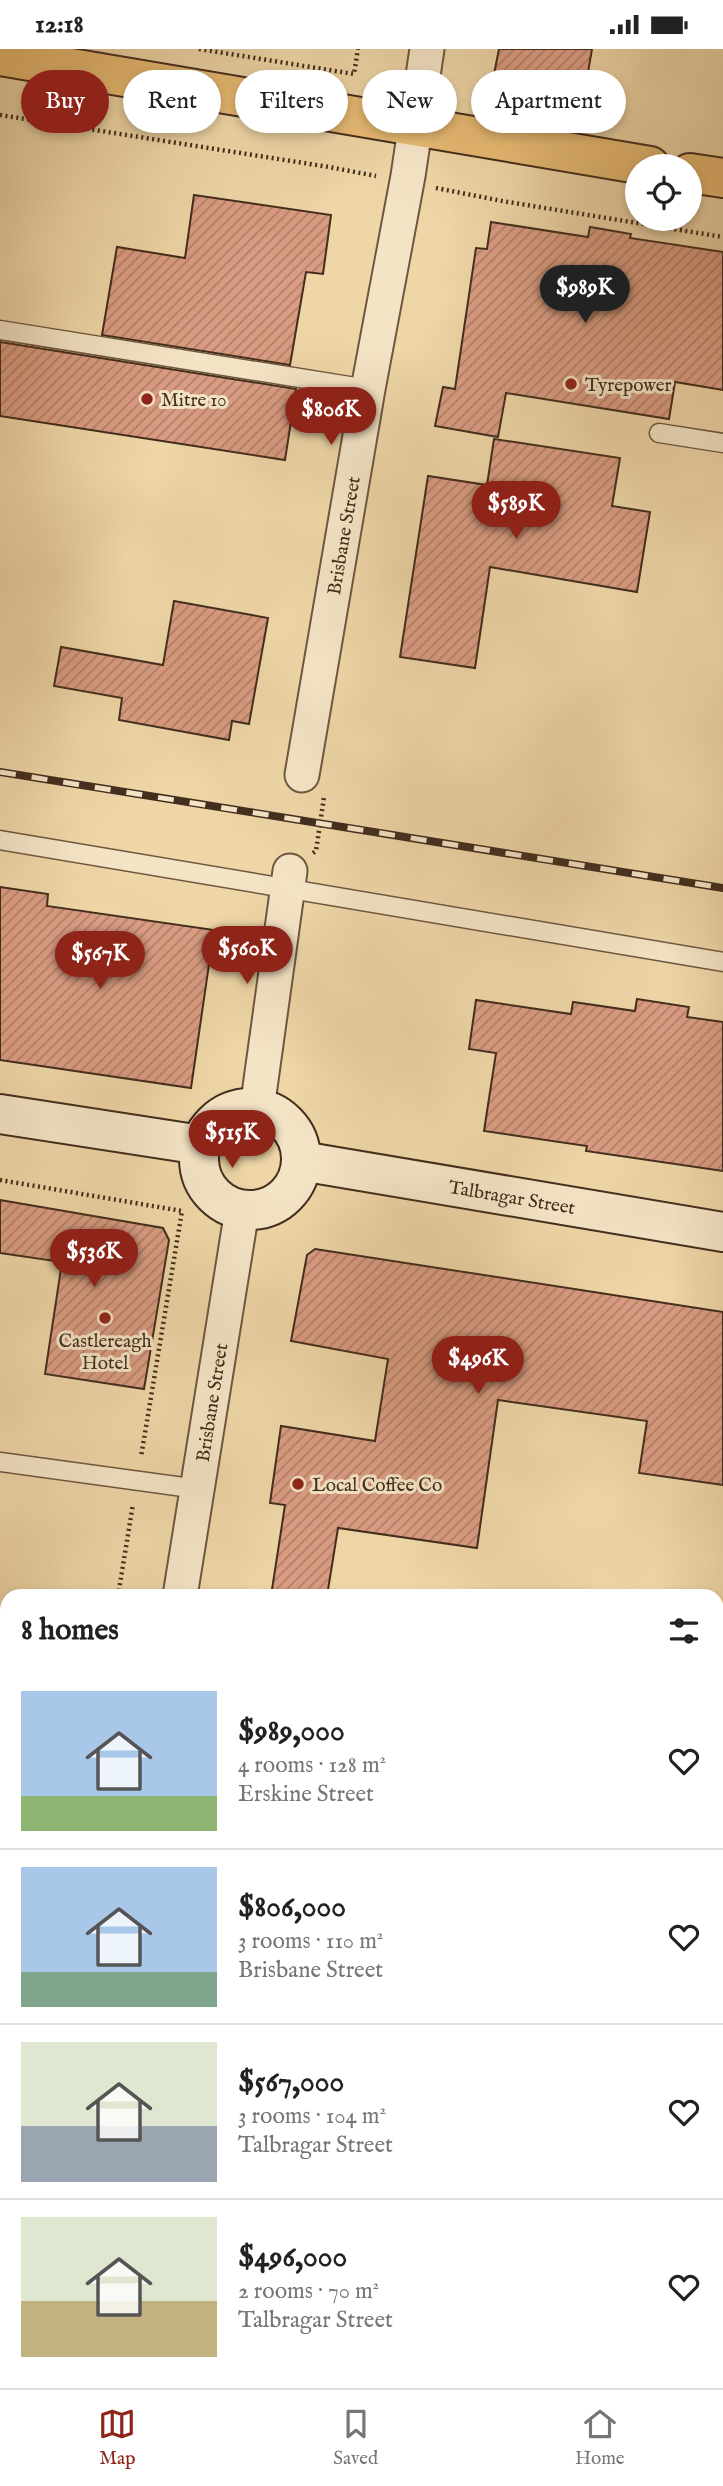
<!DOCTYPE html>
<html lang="en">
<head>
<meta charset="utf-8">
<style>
	body { margin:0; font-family:"IM FELL English",serif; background:#f2f2f2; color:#222; height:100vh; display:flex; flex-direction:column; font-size:26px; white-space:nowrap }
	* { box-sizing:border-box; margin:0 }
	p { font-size:23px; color:#767676 }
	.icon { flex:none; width:38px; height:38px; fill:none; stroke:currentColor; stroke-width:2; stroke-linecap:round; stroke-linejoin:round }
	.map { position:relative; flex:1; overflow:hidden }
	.sheet { position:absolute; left:0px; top:1540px; width:724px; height:800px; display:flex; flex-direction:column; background:#fff; border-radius:21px 21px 0 0; box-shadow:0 4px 10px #0003 }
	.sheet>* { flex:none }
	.hud { position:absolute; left:21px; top:21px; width:682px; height:63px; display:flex; gap:14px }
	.tools { position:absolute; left:625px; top:105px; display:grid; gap:14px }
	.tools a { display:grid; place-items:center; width:77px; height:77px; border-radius:50%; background:#fff; box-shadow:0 4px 10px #0003; font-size:35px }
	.price { position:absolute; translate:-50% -60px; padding:0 16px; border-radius:24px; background:#8f2418; color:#fff; font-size:23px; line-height:46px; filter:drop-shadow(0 2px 4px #0008) }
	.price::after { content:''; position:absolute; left:50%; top:42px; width:21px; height:16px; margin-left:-10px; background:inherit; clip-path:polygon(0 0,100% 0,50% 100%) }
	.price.active { background:#222; color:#fff }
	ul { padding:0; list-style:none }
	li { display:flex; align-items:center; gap:21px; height:175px; padding:0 21px }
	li+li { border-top:2px solid #e0e0e0 }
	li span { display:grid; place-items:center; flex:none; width:196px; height:140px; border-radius:0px; color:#555 }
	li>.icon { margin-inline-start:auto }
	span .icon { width:84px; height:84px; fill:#fffc; stroke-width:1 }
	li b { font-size:30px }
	h2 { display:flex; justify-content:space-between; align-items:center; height:84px; padding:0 21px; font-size:30px }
	.tag { padding:0 24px; border-radius:32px; background:#fff; box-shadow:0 4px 10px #0003; font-size:24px; line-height:63px }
	.tag.active { background:#8f2418; color:#fff }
	.status { display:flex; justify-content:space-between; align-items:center; height:49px; padding:0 35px; background:#fff; direction:ltr }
	.status svg { height:19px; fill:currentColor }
	.menu { display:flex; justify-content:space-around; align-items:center; height:98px; border-top:2px solid #e0e0e0; background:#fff; font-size:19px; color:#767676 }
	.menu a { display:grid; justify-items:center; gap:4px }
	.menu .active { color:#8f2418 }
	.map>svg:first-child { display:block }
	.building { fill:url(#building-hatch); stroke:#432d1d; stroke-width:2 }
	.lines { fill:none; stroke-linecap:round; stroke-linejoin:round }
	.lane-casing { stroke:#6e5740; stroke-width:21 }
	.street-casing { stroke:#6e5740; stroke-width:37 }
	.secondary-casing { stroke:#432d1d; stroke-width:42 }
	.highway-casing { stroke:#432d1d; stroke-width:42 }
	.path { stroke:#432d1d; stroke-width:4.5; stroke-dasharray:2 3.5; stroke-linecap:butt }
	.lane { stroke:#f4e4c6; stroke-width:18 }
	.street { stroke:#f4e4c6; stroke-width:33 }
	.secondary { stroke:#f4e4c6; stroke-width:38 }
	.highway { stroke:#e7bb74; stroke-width:38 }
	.rail-casing { stroke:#432d1d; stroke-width:8 }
	.rail { stroke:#f4e4c6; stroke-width:5; stroke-dasharray:16; stroke-linecap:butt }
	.poi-dot { fill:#8f2418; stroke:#f4e4c6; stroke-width:2.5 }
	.labels { text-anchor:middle; stroke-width:6; stroke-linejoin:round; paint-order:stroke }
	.poi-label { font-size:19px; fill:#432d1d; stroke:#f4e4c6; text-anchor:start }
	.street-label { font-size:19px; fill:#432d1d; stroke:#f4e4c6 }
</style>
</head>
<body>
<div class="status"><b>12:18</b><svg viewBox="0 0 49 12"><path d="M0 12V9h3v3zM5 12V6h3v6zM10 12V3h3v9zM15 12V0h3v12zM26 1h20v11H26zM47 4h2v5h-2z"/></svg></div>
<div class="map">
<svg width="723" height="2339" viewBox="0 0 723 2339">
	<defs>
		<pattern id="building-hatch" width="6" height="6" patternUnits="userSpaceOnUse" patternTransform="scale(1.75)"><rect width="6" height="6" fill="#da9c82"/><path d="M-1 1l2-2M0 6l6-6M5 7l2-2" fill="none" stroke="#b2806a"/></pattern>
	</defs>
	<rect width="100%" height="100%" fill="#eed6a7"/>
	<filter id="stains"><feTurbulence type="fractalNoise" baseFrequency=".00286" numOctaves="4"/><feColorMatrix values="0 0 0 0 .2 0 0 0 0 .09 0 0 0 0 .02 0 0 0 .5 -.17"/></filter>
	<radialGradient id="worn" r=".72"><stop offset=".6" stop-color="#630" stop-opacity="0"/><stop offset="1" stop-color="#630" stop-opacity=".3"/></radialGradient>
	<path class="building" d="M499,0H592L585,41L494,25Z
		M194,146L331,166L323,225L306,223L290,316L102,286L117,198L185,209Z
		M491,173L588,188L590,178L631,185L630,189L723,203V341L675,333L669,370L506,344L498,388L435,377L443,338L455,340L476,199L487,200Z
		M0,293L296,340L285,411L0,367Z
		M494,390L620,409L612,457L650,463L637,543L490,518L475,619L400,608L428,427L487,436Z
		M174,552L268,569L249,675L232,672L229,691L119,671L122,649L54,637L61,598L163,616Z
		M0,838L48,845L47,857L214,881L191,1039L0,1011Z
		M637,950L689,958L687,968L723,973V1122L586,1102L587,1097L484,1082L496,1004L469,1000L476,951L571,965L573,953L635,962Z
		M0,1151L163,1179L169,1191L144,1340L45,1325L62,1213L0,1204Z
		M315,1200L723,1263V1436L639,1424L647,1372L498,1351L477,1499L338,1479L327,1547H271L285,1456L270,1454L281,1377L375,1392L388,1310L291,1292L307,1206Z"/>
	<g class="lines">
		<defs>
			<path id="lane" d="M0,281L368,340
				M659,384L723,394
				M0,791L723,913
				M0,1413L198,1440
				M0,1878L7,1879"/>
			<g id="street">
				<path id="s1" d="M302,726L368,340L408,127L427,0"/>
				<path d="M257,1060L290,822"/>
				<path id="s2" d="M180,1547L242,1161"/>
				<path d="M718,1761L723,1730"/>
				<path d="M0,2106L7,2107"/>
				<path d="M0,2158L7,2159"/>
				<path d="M718,2217L723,2218"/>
				<path d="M718,2275L723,2276"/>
				<path d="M53,2339L54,2333"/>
				<path d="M594,2339L595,2333"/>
			</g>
			<g id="secondary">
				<circle cx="250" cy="1110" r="51"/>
				<path d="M0,1065L201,1096"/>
				<path id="s3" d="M301,1112L723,1183"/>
			</g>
			<path id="highway" d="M0,7L650,117
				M690,124L723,129"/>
		</defs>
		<use href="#lane" class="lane-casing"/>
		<use href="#street" class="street-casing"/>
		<use href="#secondary" class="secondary-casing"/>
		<use href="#highway" class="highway-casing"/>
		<path class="path" d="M199,0L354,25L358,0
			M0,66L329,118L376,127
			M436,139L502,152L723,188
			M313,804L316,802L324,748
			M0,1131L182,1162L141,1408
			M118,1547L133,1455
			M0,2216L3,2218L0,2243"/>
		<use href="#lane" class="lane"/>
		<use href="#street" class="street"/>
		<use href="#secondary" class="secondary"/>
		<use href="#highway" class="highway"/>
		<defs>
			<path id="rail" d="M0,723L723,839"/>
		</defs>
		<use href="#rail" class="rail-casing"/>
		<use href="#rail" class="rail"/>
	</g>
	<g class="poi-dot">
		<circle cx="571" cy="335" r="7"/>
		<circle cx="147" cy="350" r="7"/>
		<circle cx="105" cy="1269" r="7"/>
		<circle cx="298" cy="1435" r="7"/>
	</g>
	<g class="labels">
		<g class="poi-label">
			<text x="585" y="342">Tyrepower</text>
			<text x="161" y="357">Mitre 10</text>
			<text x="105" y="1298" text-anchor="middle">Castlereagh<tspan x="105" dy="22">Hotel</tspan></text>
			<text x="312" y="1442">Local Coffee Co</text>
		</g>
		<g class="street-label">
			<text dy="7" stroke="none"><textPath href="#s1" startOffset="243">Brisbane Street</textPath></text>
			<text dy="7" stroke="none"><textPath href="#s3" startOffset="214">Talbragar Street</textPath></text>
			<text dy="7" stroke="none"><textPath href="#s2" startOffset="196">Brisbane Street</textPath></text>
		</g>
	</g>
	<rect width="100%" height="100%" filter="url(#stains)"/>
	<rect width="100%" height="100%" fill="url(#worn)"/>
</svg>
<div class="tools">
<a><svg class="icon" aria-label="locate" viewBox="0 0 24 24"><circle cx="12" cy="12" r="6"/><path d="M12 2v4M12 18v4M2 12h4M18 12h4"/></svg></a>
</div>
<b class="price active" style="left:585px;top:276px">$989K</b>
<b class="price" style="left:331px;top:398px">$806K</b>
<b class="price" style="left:516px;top:492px">$589K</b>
<b class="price" style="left:247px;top:937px">$560K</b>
<b class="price" style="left:100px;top:942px">$567K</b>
<b class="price" style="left:232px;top:1121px">$515K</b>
<b class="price" style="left:94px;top:1240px">$536K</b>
<b class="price" style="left:478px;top:1347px">$496K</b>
<div class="hud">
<a class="tag active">Buy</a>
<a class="tag">Rent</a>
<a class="tag">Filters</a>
<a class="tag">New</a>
<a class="tag">Apartment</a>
</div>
<section class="sheet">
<h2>8 homes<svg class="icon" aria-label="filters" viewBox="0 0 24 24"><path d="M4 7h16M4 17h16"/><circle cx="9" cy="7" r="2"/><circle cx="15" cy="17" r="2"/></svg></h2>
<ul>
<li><span style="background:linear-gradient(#a9c7e8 75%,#8fb573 0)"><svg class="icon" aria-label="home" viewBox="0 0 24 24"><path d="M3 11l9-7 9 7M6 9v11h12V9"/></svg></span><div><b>$989,000</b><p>4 rooms · 128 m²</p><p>Erskine Street</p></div><svg class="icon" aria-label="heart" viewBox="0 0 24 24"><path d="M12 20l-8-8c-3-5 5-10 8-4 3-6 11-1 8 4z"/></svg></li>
<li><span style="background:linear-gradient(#a9c7e8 75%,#7fa58c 0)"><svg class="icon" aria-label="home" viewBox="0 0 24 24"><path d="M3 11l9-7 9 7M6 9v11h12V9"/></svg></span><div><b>$806,000</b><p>3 rooms · 110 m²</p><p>Brisbane Street</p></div><svg class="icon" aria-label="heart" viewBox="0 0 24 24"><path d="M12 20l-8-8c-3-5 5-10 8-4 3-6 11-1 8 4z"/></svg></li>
<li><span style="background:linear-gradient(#dfe7d0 60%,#9aa5b1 0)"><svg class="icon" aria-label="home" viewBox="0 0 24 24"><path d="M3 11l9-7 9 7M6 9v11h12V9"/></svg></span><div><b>$567,000</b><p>3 rooms · 104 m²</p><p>Talbragar Street</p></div><svg class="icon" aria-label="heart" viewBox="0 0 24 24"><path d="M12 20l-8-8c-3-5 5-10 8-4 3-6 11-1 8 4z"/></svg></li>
<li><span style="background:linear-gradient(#dfe7d0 60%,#c2b280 0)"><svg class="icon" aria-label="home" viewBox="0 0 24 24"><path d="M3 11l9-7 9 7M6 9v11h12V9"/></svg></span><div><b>$496,000</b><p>2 rooms · 70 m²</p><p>Talbragar Street</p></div><svg class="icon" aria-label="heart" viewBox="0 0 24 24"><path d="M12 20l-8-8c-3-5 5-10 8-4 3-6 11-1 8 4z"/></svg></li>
</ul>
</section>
</div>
<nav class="menu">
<a class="active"><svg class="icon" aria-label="map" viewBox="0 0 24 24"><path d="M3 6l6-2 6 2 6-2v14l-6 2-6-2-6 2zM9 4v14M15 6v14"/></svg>Map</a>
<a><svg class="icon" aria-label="saved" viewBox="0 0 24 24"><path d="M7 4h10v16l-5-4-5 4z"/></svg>Saved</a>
<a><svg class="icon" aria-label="home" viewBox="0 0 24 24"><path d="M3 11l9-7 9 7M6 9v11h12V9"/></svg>Home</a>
</nav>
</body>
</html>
